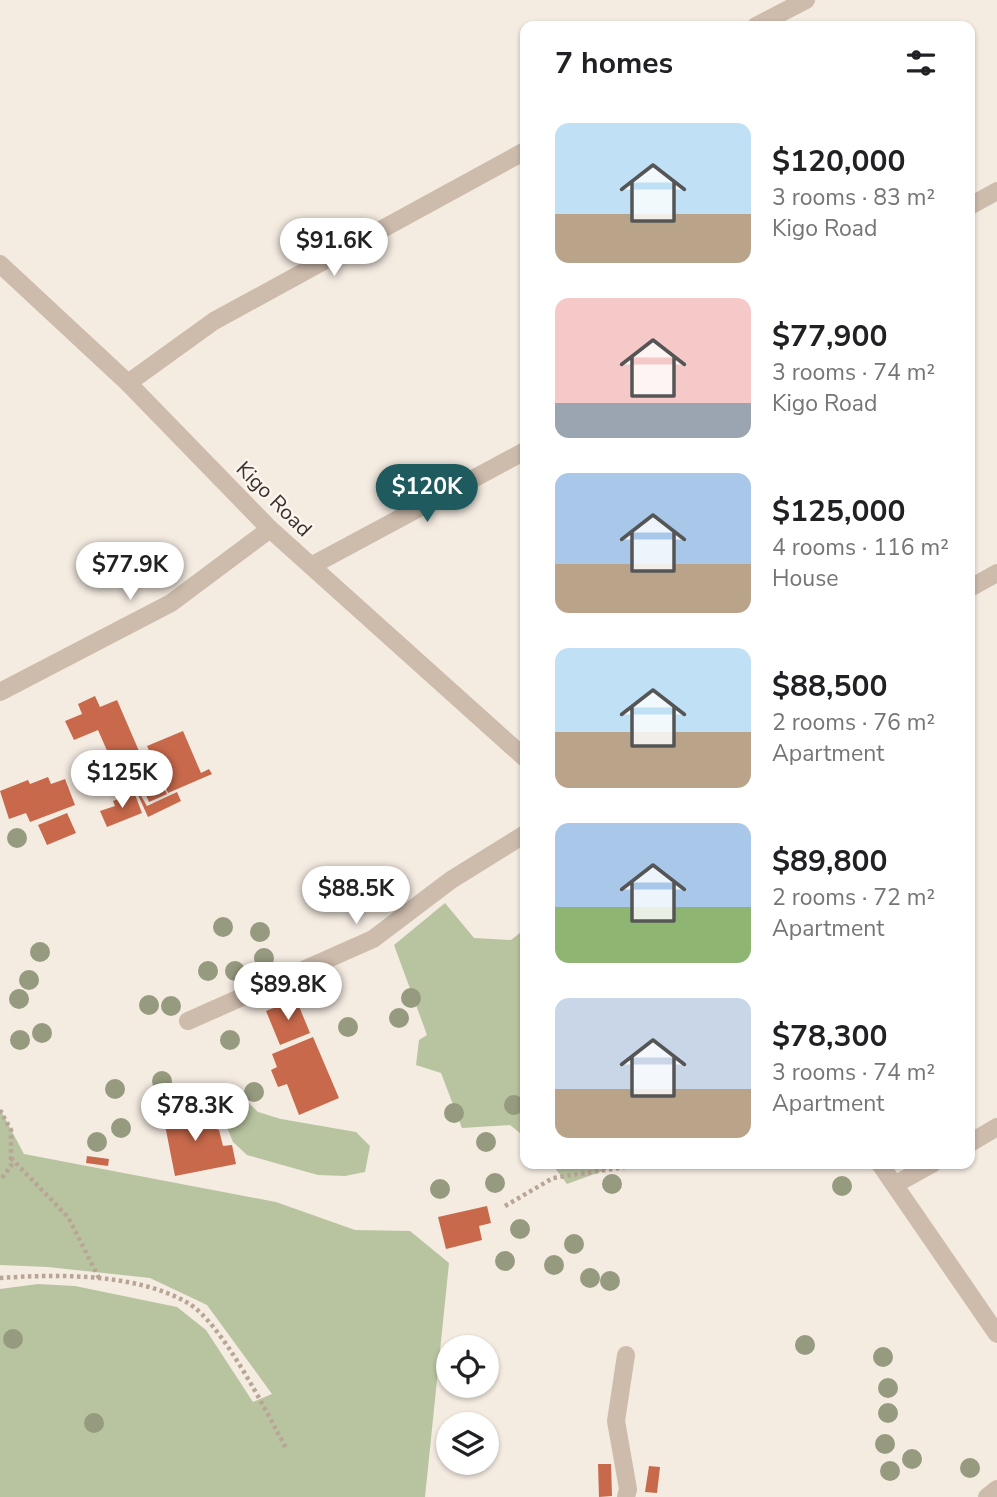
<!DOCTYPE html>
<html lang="en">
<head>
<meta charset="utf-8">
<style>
	body { margin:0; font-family:"Nunito Sans",sans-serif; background:#f2f2f2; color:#202124; height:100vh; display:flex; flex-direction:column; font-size:26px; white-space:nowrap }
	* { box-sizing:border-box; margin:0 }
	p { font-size:23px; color:#757577 }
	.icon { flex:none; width:38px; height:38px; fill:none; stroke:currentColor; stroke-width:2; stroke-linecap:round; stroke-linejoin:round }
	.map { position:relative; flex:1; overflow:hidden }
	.sheet { position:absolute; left:520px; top:21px; width:455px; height:1148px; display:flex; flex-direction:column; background:#fff; border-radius:14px; box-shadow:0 2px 5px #0004 }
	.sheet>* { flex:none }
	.controls { position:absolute; left:436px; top:1335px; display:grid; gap:14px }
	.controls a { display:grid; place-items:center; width:63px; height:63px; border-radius:50%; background:#fff; box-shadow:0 2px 5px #0004; font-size:35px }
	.price { position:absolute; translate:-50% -60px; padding:0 16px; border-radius:24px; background:#fff; color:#222; font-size:23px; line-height:46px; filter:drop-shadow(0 2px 4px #0008) }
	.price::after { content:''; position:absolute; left:50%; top:42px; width:21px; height:16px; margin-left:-10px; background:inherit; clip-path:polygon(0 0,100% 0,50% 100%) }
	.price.active { background:#1f5a5e; color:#fff }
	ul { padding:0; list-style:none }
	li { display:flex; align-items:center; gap:21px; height:175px; padding:0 35px }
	li span { display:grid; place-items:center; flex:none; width:196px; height:140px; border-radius:14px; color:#555 }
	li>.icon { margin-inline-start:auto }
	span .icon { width:84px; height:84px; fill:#fffc; stroke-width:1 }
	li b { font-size:30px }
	h2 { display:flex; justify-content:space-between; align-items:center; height:84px; padding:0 35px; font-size:30px }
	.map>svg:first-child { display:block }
	.green { fill:#b8c4a0 }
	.building { fill:#c8694b }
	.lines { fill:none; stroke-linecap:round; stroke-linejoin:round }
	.path { stroke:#b9a596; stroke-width:4.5; stroke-dasharray:3.5 3.5; stroke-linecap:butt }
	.minor { stroke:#cdbbac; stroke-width:18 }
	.tree { fill:#969b7f }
	.labels { text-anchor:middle; stroke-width:5; stroke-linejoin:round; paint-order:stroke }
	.street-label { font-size:21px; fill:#3b302b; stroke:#fbf5ee }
</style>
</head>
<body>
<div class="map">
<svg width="997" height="1497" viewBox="0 0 997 1497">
	<rect width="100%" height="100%" fill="#f4ebe1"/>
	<path class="green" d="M445,903L474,938L511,940L525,929V1137L510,1125L462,1128L441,1073L416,1065L419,1040L427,1035L394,945Z
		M234,1094L240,1095L258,1112L281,1119L356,1132L370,1146L365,1172L345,1176L318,1175L247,1155L233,1142L218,1106Z
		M0,1109L24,1154L276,1202L355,1230L410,1231L449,1263L425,1497H0V1289L38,1284L75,1286L177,1307L206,1330L253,1402L272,1394L207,1305L150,1278L48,1267L0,1265Z
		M552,1164H622L567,1184Z"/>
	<path class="building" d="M95,696L100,707L117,700L142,758L115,769L98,730L74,740L65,721L82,714L78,704Z
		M183,731L201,773L209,769L212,774L168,793L147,746Z
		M48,777L51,784L65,779L75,805L30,822L26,813L9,819L0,791L28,780L30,784Z
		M163,786L167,794L149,802L145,793Z
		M134,792L142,813L107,827L100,811L115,806L113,801Z
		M177,792L181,801L148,817L138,795L140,794L147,806Z
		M67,813L76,833L47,845L38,825Z
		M296,999L310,1033L280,1045L266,1011Z
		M313,1037L339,1098L299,1115L287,1084L278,1087L271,1070L277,1067L272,1054Z
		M203,1108L206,1125L219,1130L223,1146L232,1145L236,1164L175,1176L163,1115Z
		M87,1156L109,1159L108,1166L86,1163Z
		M487,1206L491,1223L479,1226L482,1240L446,1249L438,1217Z
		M598,1464H611L612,1496L599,1497Z
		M649,1466L660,1467L657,1493L645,1492Z"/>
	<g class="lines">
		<path class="path" d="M0,1110L11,1130V1166L0,1180
			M11,1158L68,1217L100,1280
			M505,1206L553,1178L632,1166
			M0,1278C58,1274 136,1273 188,1303C222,1323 266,1411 286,1448"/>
		<path class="minor" d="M756,26L806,0
			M970,206L997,191
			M0,264L128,383L270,529L525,758
			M128,383L214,321L525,151
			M311,566L525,451
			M970,588L997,573
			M0,692L171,603L270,529
			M188,1021L373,939L451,880L525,834
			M970,1143L997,1127
			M880,1164L997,1334
			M896,1184L932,1164
			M626,1355L616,1421L628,1489L626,1497
			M987,1497L997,1489"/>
	</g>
	<g class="tree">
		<circle cx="17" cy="838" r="10"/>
		<circle cx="223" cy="927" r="10"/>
		<circle cx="260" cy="932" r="10"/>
		<circle cx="40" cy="952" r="10"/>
		<circle cx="264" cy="958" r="10"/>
		<circle cx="208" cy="971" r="10"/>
		<circle cx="235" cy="971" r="10"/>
		<circle cx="29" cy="980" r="10"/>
		<circle cx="411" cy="998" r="10"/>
		<circle cx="19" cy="999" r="10"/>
		<circle cx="149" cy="1005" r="10"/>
		<circle cx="171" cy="1006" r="10"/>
		<circle cx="399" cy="1018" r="10"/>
		<circle cx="348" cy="1027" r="10"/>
		<circle cx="42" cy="1033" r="10"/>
		<circle cx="20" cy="1040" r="10"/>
		<circle cx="230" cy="1040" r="10"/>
		<circle cx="162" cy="1081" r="10"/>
		<circle cx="115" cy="1089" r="10"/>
		<circle cx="254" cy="1092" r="10"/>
		<circle cx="514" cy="1105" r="10"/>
		<circle cx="454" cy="1113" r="10"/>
		<circle cx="121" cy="1128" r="10"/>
		<circle cx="97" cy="1142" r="10"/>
		<circle cx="486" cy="1142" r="10"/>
		<circle cx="495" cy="1183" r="10"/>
		<circle cx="612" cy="1184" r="10"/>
		<circle cx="842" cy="1186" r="10"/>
		<circle cx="440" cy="1189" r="10"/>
		<circle cx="520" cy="1229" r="10"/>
		<circle cx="574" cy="1244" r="10"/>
		<circle cx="505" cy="1261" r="10"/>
		<circle cx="554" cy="1265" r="10"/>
		<circle cx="590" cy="1278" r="10"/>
		<circle cx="610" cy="1281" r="10"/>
		<circle cx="13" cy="1339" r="10"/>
		<circle cx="805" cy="1345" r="10"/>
		<circle cx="883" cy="1357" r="10"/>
		<circle cx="888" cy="1388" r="10"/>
		<circle cx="888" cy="1413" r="10"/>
		<circle cx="94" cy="1423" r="10"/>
		<circle cx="885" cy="1444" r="10"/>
		<circle cx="912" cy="1459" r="10"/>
		<circle cx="970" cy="1468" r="10"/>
		<circle cx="890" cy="1471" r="10"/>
	</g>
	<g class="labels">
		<g class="street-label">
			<text transform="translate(274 499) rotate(45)" y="7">Kigo Road</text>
		</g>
	</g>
</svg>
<div class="controls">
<a><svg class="icon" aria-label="locate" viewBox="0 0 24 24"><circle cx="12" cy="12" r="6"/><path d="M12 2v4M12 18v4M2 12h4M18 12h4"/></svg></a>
<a><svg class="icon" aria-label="layers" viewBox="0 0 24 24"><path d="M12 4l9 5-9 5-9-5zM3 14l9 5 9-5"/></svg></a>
</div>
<b class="price" style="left:334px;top:278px">$91.6K</b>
<b class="price active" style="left:427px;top:524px">$120K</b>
<b class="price" style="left:130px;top:602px">$77.9K</b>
<b class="price" style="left:122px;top:810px">$125K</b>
<b class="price" style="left:356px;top:926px">$88.5K</b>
<b class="price" style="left:288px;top:1022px">$89.8K</b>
<b class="price" style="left:195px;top:1143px">$78.3K</b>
<section class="sheet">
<h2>7 homes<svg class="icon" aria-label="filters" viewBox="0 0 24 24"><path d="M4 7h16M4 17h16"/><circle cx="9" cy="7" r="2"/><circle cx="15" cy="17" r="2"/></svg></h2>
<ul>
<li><span style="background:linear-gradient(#bfe0f5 65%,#b9a48a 0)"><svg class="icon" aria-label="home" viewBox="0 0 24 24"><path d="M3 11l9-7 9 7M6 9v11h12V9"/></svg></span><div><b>$120,000</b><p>3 rooms · 83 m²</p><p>Kigo Road</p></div></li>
<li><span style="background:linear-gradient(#f6c9c9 75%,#9aa5b1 0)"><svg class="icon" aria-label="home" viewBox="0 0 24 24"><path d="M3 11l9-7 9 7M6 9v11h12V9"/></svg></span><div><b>$77,900</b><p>3 rooms · 74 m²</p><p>Kigo Road</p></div></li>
<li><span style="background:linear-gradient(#a9c7e8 65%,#b9a48a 0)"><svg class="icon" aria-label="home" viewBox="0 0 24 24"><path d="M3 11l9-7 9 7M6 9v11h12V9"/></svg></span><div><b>$125,000</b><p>4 rooms · 116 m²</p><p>House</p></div></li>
<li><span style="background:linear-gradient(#bfe0f5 60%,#b9a48a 0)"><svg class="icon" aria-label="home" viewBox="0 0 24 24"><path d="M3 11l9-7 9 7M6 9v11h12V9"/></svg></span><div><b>$88,500</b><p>2 rooms · 76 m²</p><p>Apartment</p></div></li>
<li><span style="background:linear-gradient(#a9c7e8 60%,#8fb573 0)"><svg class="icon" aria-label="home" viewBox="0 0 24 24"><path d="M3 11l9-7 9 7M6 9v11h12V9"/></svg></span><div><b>$89,800</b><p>2 rooms · 72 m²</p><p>Apartment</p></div></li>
<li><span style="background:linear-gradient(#c9d6e8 65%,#b9a48a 0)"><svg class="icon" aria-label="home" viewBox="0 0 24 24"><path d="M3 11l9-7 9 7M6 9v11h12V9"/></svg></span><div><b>$78,300</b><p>3 rooms · 74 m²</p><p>Apartment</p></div></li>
</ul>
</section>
</div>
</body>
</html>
